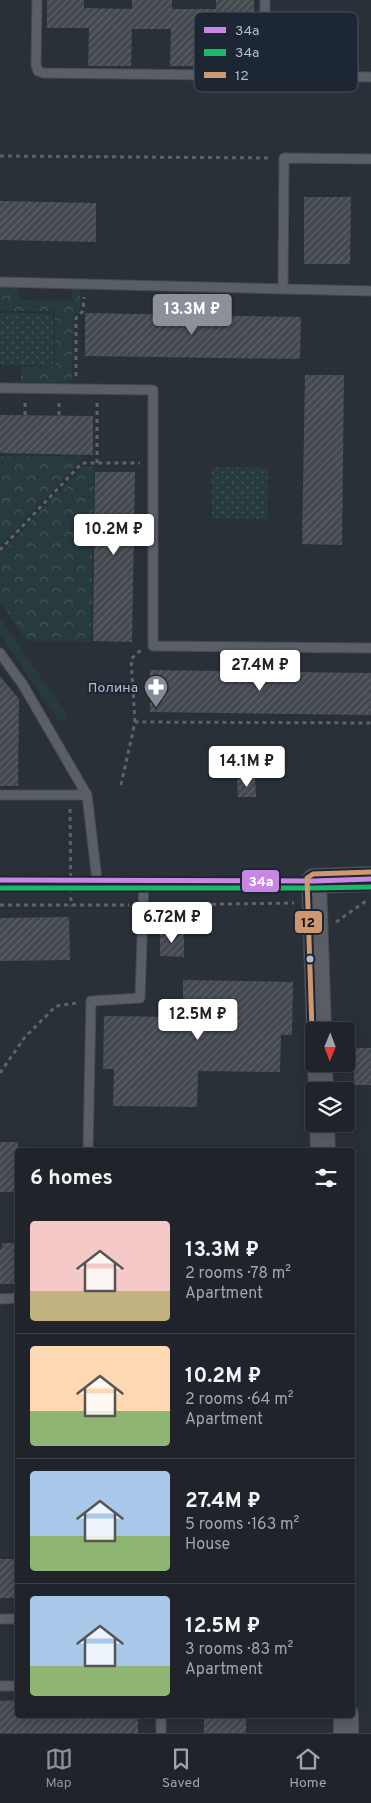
<!DOCTYPE html>
<html lang="en">
<head>
<meta charset="utf-8">
<style>
	body { margin:0; font-family:Overpass,sans-serif; background:#282c32; color:#f1f3f6; height:100vh; display:flex; flex-direction:column; font-size:19px; white-space:nowrap }
	* { box-sizing:border-box; margin:0 }
	p { font-size:16px; color:#a2a4a8 }
	.icon { flex:none; width:28px; height:28px; fill:none; stroke:currentColor; stroke-width:2; stroke-linecap:round; stroke-linejoin:round }
	.map { position:relative; flex:1; overflow:hidden }
	.drawer { position:absolute; left:15px; top:1148px; width:340px; height:570px; display:flex; flex-direction:column; background:#20242a; border-radius:5px; box-shadow:0 2px 12px #0003,0 0 0 1px #3d4147 }
	.drawer>* { flex:none }
	.needle { width:32px; rotate:181deg }
	.fabs { position:absolute; left:305px; top:1022px; display:grid; gap:10px }
	.fabs a { display:grid; place-items:center; width:50px; height:50px; border-radius:5px; background:#20242a; box-shadow:0 2px 12px #0003,0 0 0 1px #3d4147; font-size:25px }
	.price { position:absolute; translate:-50% -42px; padding:0 11px; border-radius:5px; background:#fff; color:#222; font-size:16px; line-height:32px; filter:drop-shadow(0 1px 2px #0008) }
	.price::after { content:''; position:absolute; left:50%; top:30px; width:15px; height:11px; margin-left:-8px; background:inherit; clip-path:polygon(0 0,100% 0,50% 100%) }
	.price.selected { background:#8c9099; color:#fff }
	ul { padding:0; list-style:none }
	li { display:flex; align-items:center; gap:15px; height:125px; padding:0 15px }
	li+li { border-top:1px solid #3d4147 }
	li span { display:grid; place-items:center; flex:none; width:140px; height:100px; border-radius:5px; color:#555 }
	li>.icon { margin-inline-start:auto }
	span .icon { width:60px; height:60px; fill:#fffc; stroke-width:1 }
	li b { font-size:21px }
	h2 { display:flex; justify-content:space-between; align-items:center; height:60px; padding:0 15px; font-size:21px }
	.menu { display:flex; justify-content:space-around; align-items:center; height:70px; border-top:1px solid #3d4147; background:#20242a; font-size:14px; color:#a2a4a8 }
	.menu a { display:grid; justify-items:center; gap:2px }
	.menu .selected { color:#8c9099 }
	.map>svg:first-child { display:block }
	.grass { fill:#273a3e }
	.forest { fill:url(#forest-crowns) }
	.park { fill:url(#park-dots) }
	.building { fill:url(#building-hatch) }
	.lines { fill:none; stroke-linecap:round; stroke-linejoin:round }
	.lane-casing { stroke:#484c53; stroke-width:11 }
	.secondary-casing { stroke:#484c53; stroke-width:26 }
	.path { stroke:#5d636a; stroke-width:3; stroke-dasharray:4 4; stroke-linecap:butt }
	.lane { stroke:#5a5e66; stroke-width:9 }
	.secondary { stroke:#595d64; stroke-width:24 }
	.bus-1-casing { stroke:#1d2633; stroke-width:9 }
	.bus-2-casing { stroke:#1d2633; stroke-width:9 }
	.bus-3-casing { stroke:#1d2633; stroke-width:9 }
	.bus-1 { stroke:#c787e3; stroke-width:5 }
	.bus-2 { stroke:#1ab867; stroke-width:5 }
	.bus-3 { stroke:#cd976f; stroke-width:5 }
	.bus-dot { fill:#b4bcc9; stroke:#1d2633; stroke-width:2 }
	.labels { text-anchor:middle; stroke-width:4; stroke-linejoin:round; paint-order:stroke }
	.poi-label { font-size:14px; fill:#b4bcc9; stroke:#1d2633; text-anchor:end }
	.key { fill:#1d2633; stroke:#4a5360; stroke-width:1 }
	.key-label { font-size:14px; fill:#b4bcc9 }
	.line-badge { stroke:#1d2633; stroke-width:2 }
	.badge-label { font-size:14px; text-anchor:middle; font-weight:bold; fill:#fff }
	.pale-badge-label { font-size:14px; text-anchor:middle; font-weight:bold; fill:#111 }
</style>
</head>
<body>
<div class="map">
<svg width="371" height="1733" viewBox="0 0 371 1733">
	<defs>
		<pattern id="forest-crowns" width="20" height="18" patternUnits="userSpaceOnUse" patternTransform="scale(1.25)"><rect width="20" height="18" fill="#273a3e"/><path d="M2 6a3 3 0 1 1 6 0M12 15a3 3 0 1 1 6 0" fill="none" stroke="#445559"/></pattern>
		<pattern id="park-dots" width="8" height="8" patternUnits="userSpaceOnUse" patternTransform="scale(1.25)"><rect width="8" height="8" fill="#273a3e"/><path d="M2 2h.1M6 6h.1" fill="none" stroke="#445559" stroke-width="1.8" stroke-linecap="round"/></pattern>
		<pattern id="building-hatch" width="6" height="6" patternUnits="userSpaceOnUse" patternTransform="scale(1.25)"><rect width="6" height="6" fill="#444950"/><path d="M-1 1l2-2M0 6l6-6M5 7l2-2" fill="none" stroke="#5d6168"/></pattern>
	</defs>
	<rect width="100%" height="100%" fill="#2a3038"/>
	<path class="grass" d="M0,617L68,717L60,722L0,635Z"/>
	<path class="forest" d="M0,287H18V300L72,301V288H80V310L73,317L72,383L21,382V367H55V311H0Z
		M0,456L84,457L0,546Z
		M83,466L94,467L91,642L27,641L0,601V554Z"/>
	<path class="park" d="M0,313L53,314V366L0,365Z
		M212,467L268,468L267,519L212,518Z"/>
	<path class="building" d="M47,0H84V8L132,9V0H172V9H216V0H254V30H216V66H170L171,29H132L131,66H88L89,28H47Z
		M304,197H351L350,264H304Z
		M0,201L96,203V242L0,240Z
		M85,313L301,317L300,359L85,356Z
		M305,375H344L342,545L302,544Z
		M0,415L93,416V455L0,453Z
		M95,472H135L132,642L93,641Z
		M150,670L371,673V715L150,712Z
		M0,676L19,699L18,786H0Z
		M255,778L256,797H238L237,779Z
		M69,917L70,960L0,961V918Z
		M160,931L184,932V957L160,956Z
		M183,980L293,982L292,1035H281L280,1072L198,1071L197,1107L113,1106L114,1069H103L104,1016L183,1017Z
		M354,1048H371V1085H354Z
		M0,1142H18V1192H0Z
		M2,1243H18V1284H0V1249H2Z
		M0,1559H18V1598H0Z
		M18,1700V1715H138V1733H0V1701Z
		M204,1715H246V1733H204Z"/>
	<g class="lines">
		<defs>
			<path id="lane" d="M37,0L36,65L38,71L43,73L371,77
				M264,76L265,0
				M0,282L371,291
				M283,289L284,158L371,159
				M0,388L153,390V646L371,648
				M0,653L23,685L87,795L97,880
				M0,795H87
				M88,1150L91,1001L140,998L144,881
				M0,1299L18,1298
				M0,1619H18
				M0,1686H18
				M161,1715V1733"/>
			<path id="secondary" d="M319,1031L314,881L371,879
				M320,1064L321,1091
				M322,1124L323,1150
				M346,1715V1733"/>
		</defs>
		<use href="#lane" class="lane-casing"/>
		<use href="#secondary" class="secondary-casing"/>
		<path class="path" d="M0,156L271,158
			M76,376V318L83,311L84,297
			M25,415V401
			M59,415V401
			M97,463V403
			M0,550L82,463H140
			M135,722L131,659L141,650
			M121,785L135,722L371,723
			M70,809L71,906
			M0,905H129
			M156,905L294,903
			M336,922L366,901
			M0,1073L25,1037L56,1006L77,1003"/>
		<use href="#lane" class="lane"/>
		<use href="#secondary" class="secondary"/>
		<defs>
			<path id="bus-1" d="M0,880L314,881L371,879"/>
			<path id="bus-2" d="M0,888H314L371,887"/>
			<path id="bus-3" d="M312,1031L307,878L313,874L371,872"/>
		</defs>
		<use href="#bus-1" class="bus-1-casing"/>
		<use href="#bus-2" class="bus-2-casing"/>
		<use href="#bus-3" class="bus-3-casing"/>
		<use href="#bus-1" class="bus-1"/>
		<use href="#bus-2" class="bus-2"/>
		<use href="#bus-3" class="bus-3"/>
	</g>
	<defs>
		<symbol id="pharmacy-pin" viewBox="-11 -11 22 30"><path d="M0 17L-7.5 6A9.5 9.5 0 1 1 7.5 6Z" fill="#848b96" stroke="#1d2633"/><path d="M-2-6h4v4h4v4h-4v4h-4v-4h-4v-4h4Z" fill="#fff"/></symbol>
	</defs>
	<g fill-rule="evenodd">
		<use href="#pharmacy-pin" x="142" y="673" width="28" height="38"/>
	</g>
	<circle class="bus-dot" cx="310" cy="959" r="4.5"/>
	<g class="labels">
		<g class="poi-label">
			<text x="138" y="692">Полина</text>
		</g>
	</g>
	<rect x="194" y="12" width="164" height="80" rx="8" class="key"/>
	<rect x="204" y="27" width="22" height="6" fill="#c787e3"/>
	<rect x="204" y="49" width="22" height="7" fill="#1ab867"/>
	<rect x="204" y="72" width="22" height="6" fill="#cd976f"/>
	<g class="key-label">
		<text x="235" y="35">34а</text>
		<text x="235" y="57">34a</text>
		<text x="235" y="80">12</text>
	</g>
	<g class="line-badge">
		<rect x="241" y="869" width="39" height="24" rx="5" fill="#c787e3"/>
		<rect x="294" y="910" width="29" height="24" rx="5" fill="#cd976f"/>
	</g>
	<g class="badge-label">
		<text x="261" y="886">34а</text>
	</g>
	<g class="pale-badge-label">
		<text x="308" y="927">12</text>
	</g>
</svg>
<div class="fabs">
<a><svg class="needle" viewBox="-14 -14 28 28"><path d="M0-13l5 13h-10z" fill="#e53935"/><path d="M0 13l5-13h-10z" fill="#a2a4a8"/></svg></a>
<a><svg class="icon" aria-label="layers" viewBox="0 0 24 24"><path d="M12 4l9 5-9 5-9-5zM3 14l9 5 9-5"/></svg></a>
</div>
<b class="price selected" style="left:192px;top:336px">13.3M ₽</b>
<b class="price" style="left:114px;top:556px">10.2M ₽</b>
<b class="price" style="left:260px;top:692px">27.4M ₽</b>
<b class="price" style="left:247px;top:788px">14.1M ₽</b>
<b class="price" style="left:172px;top:944px">6.72M ₽</b>
<b class="price" style="left:198px;top:1041px">12.5M ₽</b>
<section class="drawer">
<h2>6 homes<svg class="icon" aria-label="filters" viewBox="0 0 24 24"><path d="M4 7h16M4 17h16"/><circle cx="9" cy="7" r="2"/><circle cx="15" cy="17" r="2"/></svg></h2>
<ul>
<li><span style="background:linear-gradient(#f6c9c9 70%,#c2b280 0)"><svg class="icon" aria-label="home" viewBox="0 0 24 24"><path d="M3 11l9-7 9 7M6 9v11h12V9"/></svg></span><div><b>13.3M ₽</b><p>2 rooms · 78 m²</p><p>Apartment</p></div></li>
<li><span style="background:linear-gradient(#ffd9b3 65%,#8fb573 0)"><svg class="icon" aria-label="home" viewBox="0 0 24 24"><path d="M3 11l9-7 9 7M6 9v11h12V9"/></svg></span><div><b>10.2M ₽</b><p>2 rooms · 64 m²</p><p>Apartment</p></div></li>
<li><span style="background:linear-gradient(#a9c7e8 65%,#8fb573 0)"><svg class="icon" aria-label="home" viewBox="0 0 24 24"><path d="M3 11l9-7 9 7M6 9v11h12V9"/></svg></span><div><b>27.4M ₽</b><p>5 rooms · 163 m²</p><p>House</p></div></li>
<li><span style="background:linear-gradient(#a9c7e8 70%,#8fb573 0)"><svg class="icon" aria-label="home" viewBox="0 0 24 24"><path d="M3 11l9-7 9 7M6 9v11h12V9"/></svg></span><div><b>12.5M ₽</b><p>3 rooms · 83 m²</p><p>Apartment</p></div></li>
</ul>
</section>
</div>
<nav class="menu">
<a class="selected"><svg class="icon" aria-label="map" viewBox="0 0 24 24"><path d="M3 6l6-2 6 2 6-2v14l-6 2-6-2-6 2zM9 4v14M15 6v14"/></svg>Map</a>
<a><svg class="icon" aria-label="saved" viewBox="0 0 24 24"><path d="M7 4h10v16l-5-4-5 4z"/></svg>Saved</a>
<a><svg class="icon" aria-label="home" viewBox="0 0 24 24"><path d="M3 11l9-7 9 7M6 9v11h12V9"/></svg>Home</a>
</nav>
</body>
</html>
